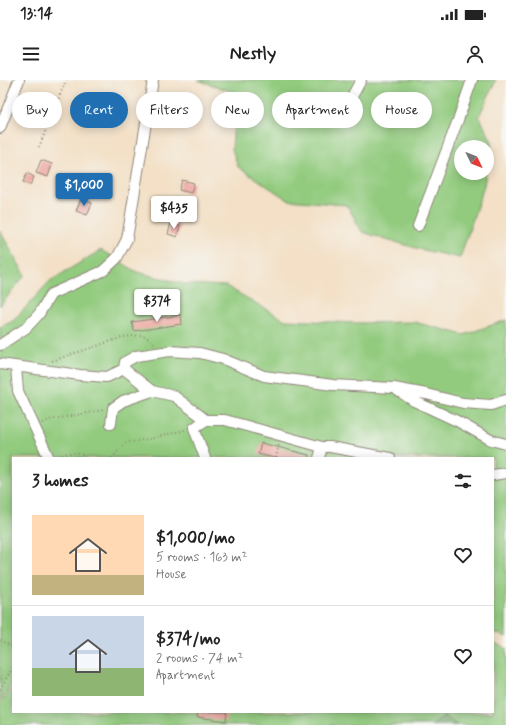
<!DOCTYPE html>
<html lang="en">
<head>
<meta charset="utf-8">
<style>
	body { margin:0; font-family:Mynerve,sans-serif; background:#f6f6f6; color:#222; height:100vh; display:flex; flex-direction:column; font-size:15px; white-space:nowrap }
	* { box-sizing:border-box; margin:0 }
	p { font-size:13px; color:#767676 }
	.icon { flex:none; width:22px; height:22px; fill:none; stroke:currentColor; stroke-width:2; stroke-linecap:round; stroke-linejoin:round }
	.map { position:relative; flex:1; overflow:hidden }
	.side { position:absolute; left:12px; top:377px; width:482px; height:256px; display:flex; flex-direction:column; background:#fff; border-radius:0px; box-shadow:0 2px 10px #0003 }
	.side>* { flex:none }
	.banner { position:absolute; left:12px; top:12px; width:482px; height:36px; display:flex; gap:8px }
	.needle { width:26px; rotate:133deg }
	.fabs { position:absolute; left:454px; top:60px; display:grid; gap:8px }
	.fabs a { display:grid; place-items:center; width:40px; height:40px; border-radius:50%; background:#fff; box-shadow:0 2px 10px #0003; font-size:20px }
	.price { position:absolute; translate:-50% -34px; padding:0 9px; border-radius:4px; background:#fff; color:#222; font-size:13px; line-height:26px; filter:drop-shadow(0 1px 2px #0008) }
	.price::after { content:''; position:absolute; left:50%; top:24px; width:12px; height:9px; margin-left:-6px; background:inherit; clip-path:polygon(0 0,100% 0,50% 100%) }
	.price.current { background:#1f6fb2; color:#fff }
	ul { padding:0; list-style:none }
	li { display:flex; align-items:center; gap:12px; height:100px; padding:0 20px }
	li+li { border-top:1px solid #e0e0e0 }
	li span { display:grid; place-items:center; flex:none; width:112px; height:80px; border-radius:0px; color:#555 }
	li>.icon { margin-inline-start:auto }
	span .icon { width:48px; height:48px; fill:#fffc; stroke-width:1 }
	li b { font-size:17px }
	h2 { display:flex; justify-content:space-between; align-items:center; height:48px; padding:0 20px; font-size:17px }
	.tag { padding:0 14px; border-radius:18px; background:#fff; box-shadow:0 2px 10px #0003; font-size:14px; line-height:36px }
	.tag.current { background:#1f6fb2; color:#fff }
	.status { display:flex; justify-content:space-between; align-items:center; height:28px; padding:0 20px; background:#fff; direction:ltr }
	.status svg { height:11px; fill:currentColor }
	header { display:flex; justify-content:space-between; align-items:center; height:52px; padding:0 20px; background:#fff; font-size:18px; font-weight:800 }
	.map>svg:first-child { display:block }
	.green { fill:#92cb7e; stroke:#5e7b54 }
	.forest { fill:#75af6d; stroke:#506d4c }
	.building { fill:#eda09a }
	.lines { fill:none; stroke-linecap:round; stroke-linejoin:round }
	.minor-casing { stroke:#8f8678; stroke-width:12 }
	.path { stroke:#8f8678; stroke-width:2; stroke-dasharray:1 3; stroke-linecap:butt }
	.minor { stroke:#fff; stroke-width:10 }
</style>
</head>
<body>
<div class="status"><b>13:14</b><svg viewBox="0 0 49 12"><path d="M0 12V9h3v3zM5 12V6h3v6zM10 12V3h3v9zM15 12V0h3v12zM26 1h20v11H26zM47 4h2v5h-2z"/></svg></div>
<header><svg class="icon" aria-label="menu" viewBox="0 0 24 24"><path d="M4 6h16M4 12h16M4 18h16"/></svg>Nestly<svg class="icon" aria-label="person" viewBox="0 0 24 24"><circle cx="12" cy="8" r="4"/><path d="M4 21q1-7 8-7t8 7"/></svg></header>
<div class="map">
<svg width="506" height="645" viewBox="0 0 506 645">
	<rect width="100%" height="100%" fill="#f6f6f2"/>
	<filter id="ink" filterUnits="userSpaceOnUse"><feTurbulence type="fractalNoise" baseFrequency=".025" numOctaves="2"/><feDisplacementMap in="SourceGraphic" scale="8" xChannelSelector="R" yChannelSelector="G"/><feConvolveMatrix kernelMatrix="1 2 1 2 8 2 1 2 1" color-interpolation-filters="sRGB"/></filter>
	<filter id="wash" filterUnits="userSpaceOnUse"><feTurbulence type="fractalNoise" baseFrequency=".012" numOctaves="4" result="noise"/><feDisplacementMap in="SourceGraphic" scale="16" xChannelSelector="R" yChannelSelector="G"/><feGaussianBlur stdDeviation="0.9" result="paint"/><feColorMatrix in="noise" values="0 0 0 0 0 0 0 0 0 0 0 0 0 0 0 0 0 1.4 0 .05"/><feComposite in="paint" operator="in"/></filter>
	<g filter="url(#wash)">
		<rect width="100%" height="100%" fill="#f3e0c6"/>
		<path class="green" d="M198,0H496L479,36L492,62L487,88V67H461V93H486L484,105L460,178L419,169L362,152L347,125L288,120L238,87L232,69L236,13Z
			M0,151L25,195L0,226Z
			M101,170L137,192L184,204L226,206L285,240L357,243L414,242L464,255L506,240V557L493,552V378H13V602L0,621V247L13,241L50,201Z
			M493,562L506,568V645H0V624L13,606V632H493Z"/>
		<path class="forest" d="M444,636L457,645H432Z"/>
		<g id="blocks">
			<path class="building" d="M41,80L52,84L48,97L36,93Z
				M27,93L34,97L30,105L23,102Z
				M182,100L194,103L191,113L179,110Z
				M81,119L92,123L87,135L76,131Z
				M171,143L180,146L177,157L168,154Z
				M181,235L182,244L134,251L132,242Z
				M261,363L309,375V378H274L258,374Z
				M198,632H227L226,641L197,637Z"/>
		</g>
	</g>
	<g filter="url(#ink)">
		<use href="#blocks" fill-opacity="0" stroke="#8f8678" stroke-width="1"/>
		<g class="lines">
			<defs>
				<path id="minor" d="M282,36L349,22L361,0
					M0,48L19,0
					M418,146L458,40L472,0
					M0,265L26,248L39,234L51,214L103,191L117,178L127,159L153,0
					M0,284L80,295L107,297L124,289L152,311L174,316L206,340H225L322,367H330L390,378
					M16,287L18,311L49,378
					M124,289L125,282L136,276L170,271L200,273L223,279L264,296L333,305L394,308L426,314L463,323L491,325L506,320
					M397,310L414,321L457,341L491,360L506,364
					M111,344L113,328L123,321L152,311
					M205,378L194,348L206,340
					M319,378L322,367
					M493,395L506,393"/>
			</defs>
			<use href="#minor" class="minor-casing"/>
			<path class="path" d="M39,67L66,0
				M52,281L123,257L142,255L153,261L154,263
				M43,343L49,340L103,330
				M58,376C68,373 79,371 88,378
				M112,378L125,363L154,358L185,350
				M276,378L279,364
				M0,560L13,567
				M0,609L13,587"/>
			<use href="#minor" class="minor"/>
		</g>
	</g>
</svg>
<div class="fabs">
<a><svg class="needle" viewBox="-14 -14 28 28"><path d="M0-13l5 13h-10z" fill="#e53935"/><path d="M0 13l5-13h-10z" fill="#767676"/></svg></a>
</div>
<b class="price current" style="left:84px;top:127px">$1,000</b>
<b class="price" style="left:174px;top:150px">$435</b>
<b class="price" style="left:157px;top:243px">$374</b>
<div class="banner">
<a class="tag">Buy</a>
<a class="tag current">Rent</a>
<a class="tag">Filters</a>
<a class="tag">New</a>
<a class="tag">Apartment</a>
<a class="tag">House</a>
</div>
<section class="side">
<h2>3 homes<svg class="icon" aria-label="filters" viewBox="0 0 24 24"><path d="M4 7h16M4 17h16"/><circle cx="9" cy="7" r="2"/><circle cx="15" cy="17" r="2"/></svg></h2>
<ul>
<li><span style="background:linear-gradient(#ffd9b3 75%,#c2b280 0)"><svg class="icon" aria-label="home" viewBox="0 0 24 24"><path d="M3 11l9-7 9 7M6 9v11h12V9"/></svg></span><div><b>$1,000/mo</b><p>5 rooms · 163 m²</p><p>House</p></div><svg class="icon" aria-label="heart" viewBox="0 0 24 24"><path d="M12 20l-8-8c-3-5 5-10 8-4 3-6 11-1 8 4z"/></svg></li>
<li><span style="background:linear-gradient(#c9d6e8 65%,#8fb573 0)"><svg class="icon" aria-label="home" viewBox="0 0 24 24"><path d="M3 11l9-7 9 7M6 9v11h12V9"/></svg></span><div><b>$374/mo</b><p>2 rooms · 74 m²</p><p>Apartment</p></div><svg class="icon" aria-label="heart" viewBox="0 0 24 24"><path d="M12 20l-8-8c-3-5 5-10 8-4 3-6 11-1 8 4z"/></svg></li>
</ul>
</section>
</div>
</body>
</html>
